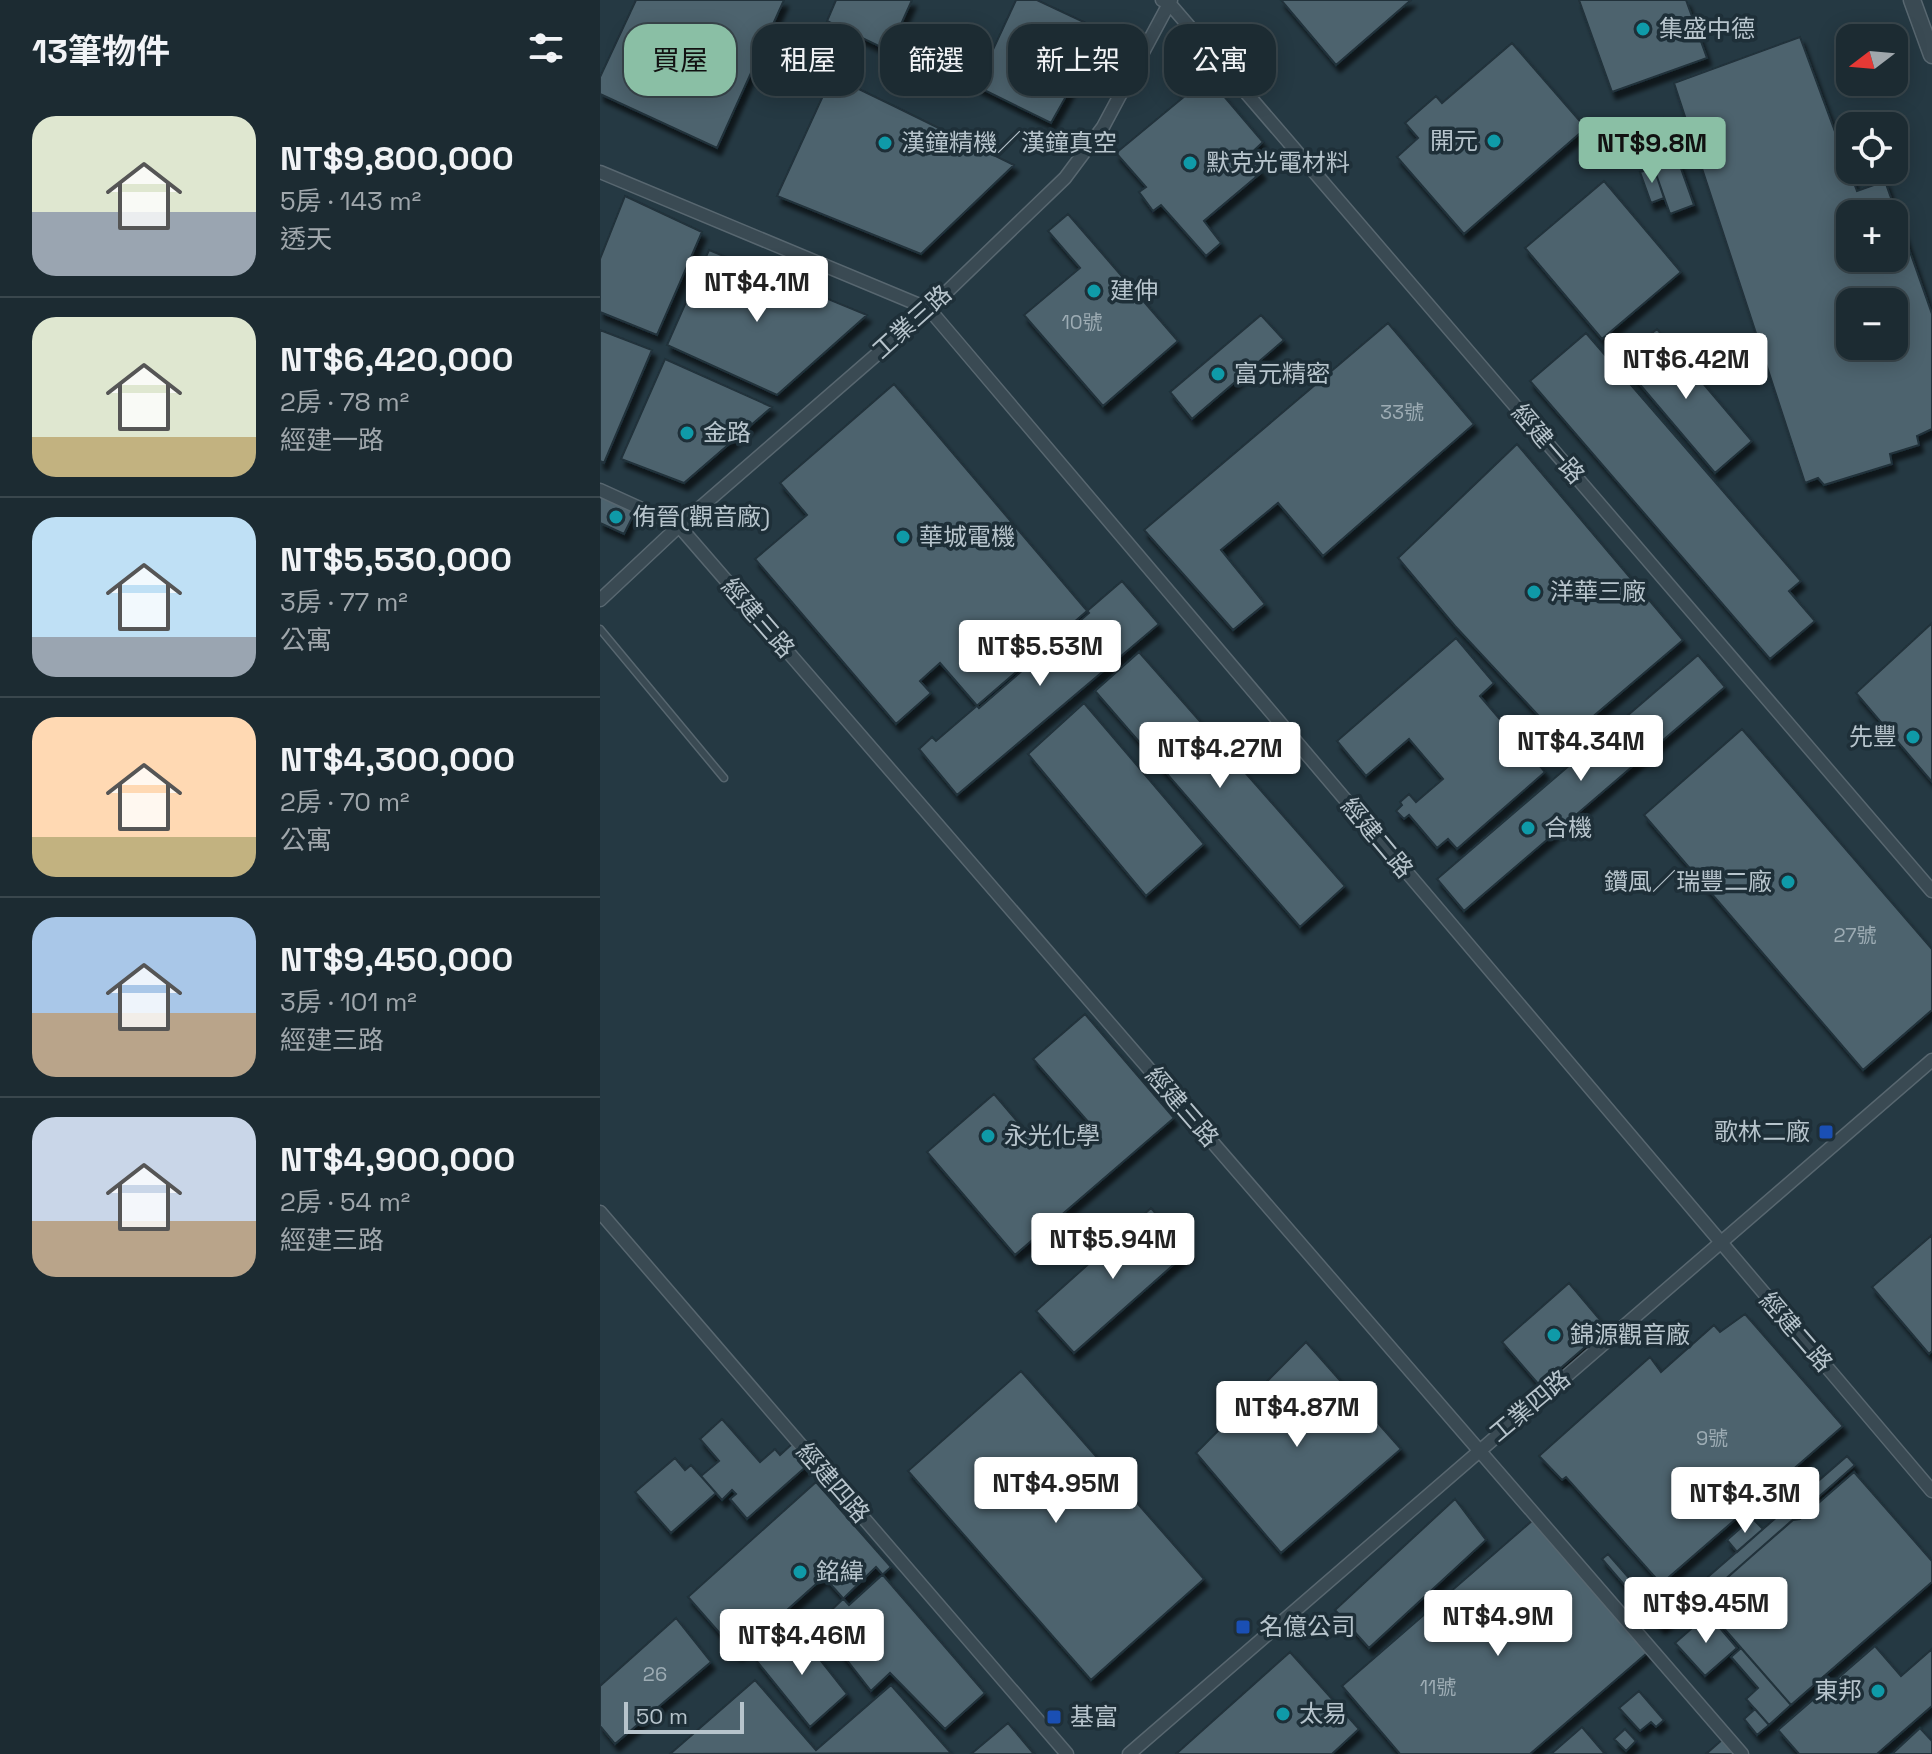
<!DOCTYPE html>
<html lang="zh-TW">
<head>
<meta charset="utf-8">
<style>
	body { margin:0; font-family:"Space Grotesk","Noto Sans TC",sans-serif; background:#25333a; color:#f1f3f6; height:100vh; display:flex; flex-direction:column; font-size:30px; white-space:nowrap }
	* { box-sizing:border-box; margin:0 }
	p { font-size:26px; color:#a0a7ac }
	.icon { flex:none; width:44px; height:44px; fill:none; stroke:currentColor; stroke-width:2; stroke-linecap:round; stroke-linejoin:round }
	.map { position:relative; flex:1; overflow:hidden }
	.side { display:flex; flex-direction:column; background:#1c2b32; width:600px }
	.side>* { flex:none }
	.banner { position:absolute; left:24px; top:24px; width:760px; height:72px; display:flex; gap:16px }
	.needle { width:52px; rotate:254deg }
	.buttons { position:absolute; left:1236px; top:24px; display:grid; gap:16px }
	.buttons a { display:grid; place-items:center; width:72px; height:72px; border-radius:16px; background:#1c2b32; box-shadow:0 4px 20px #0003,0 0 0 2px #3a474d; font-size:40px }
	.scale { position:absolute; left:24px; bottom:20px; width:120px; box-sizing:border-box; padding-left:8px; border:4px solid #b7c4cc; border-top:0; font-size:22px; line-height:28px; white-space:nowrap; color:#b7c4cc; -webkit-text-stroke:6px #1e2f38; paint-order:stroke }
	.price { position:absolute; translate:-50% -68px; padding:0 18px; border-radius:8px; background:#fff; color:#222; font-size:26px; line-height:52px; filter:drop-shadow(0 2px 4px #0008) }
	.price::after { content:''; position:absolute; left:50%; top:48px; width:24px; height:18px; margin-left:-12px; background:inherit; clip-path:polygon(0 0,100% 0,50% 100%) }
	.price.current { background:#8abfa5; color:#111 }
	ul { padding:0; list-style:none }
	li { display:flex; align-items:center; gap:24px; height:200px; padding:0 32px }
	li+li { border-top:2px solid #3a474d }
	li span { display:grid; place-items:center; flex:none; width:224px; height:160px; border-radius:24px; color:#555 }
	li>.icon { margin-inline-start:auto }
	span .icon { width:96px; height:96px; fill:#fffc; stroke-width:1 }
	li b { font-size:34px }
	h2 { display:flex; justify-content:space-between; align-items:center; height:96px; padding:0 32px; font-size:34px }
	.tag { padding:0 28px; border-radius:24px; background:#1c2b32; box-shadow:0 4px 20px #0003,0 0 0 2px #3a474d; font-size:28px; line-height:72px }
	.tag.current { background:#8abfa5; color:#111 }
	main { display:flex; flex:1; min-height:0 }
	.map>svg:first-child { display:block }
	.building { fill:#4e636e; stroke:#20313a; stroke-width:2; fill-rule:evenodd; filter:url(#shadow) }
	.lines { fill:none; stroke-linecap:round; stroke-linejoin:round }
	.service-casing { stroke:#586770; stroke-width:9 }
	.minor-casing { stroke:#586770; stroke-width:15 }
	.tertiary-casing { stroke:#586770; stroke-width:19 }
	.service { stroke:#3a4a53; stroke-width:6 }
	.minor { stroke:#3a4a53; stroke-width:12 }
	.tertiary { stroke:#3a4a53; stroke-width:16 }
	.culture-dot { fill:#0f9aa8; stroke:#1e2f38; stroke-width:3 }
	.transit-dot { fill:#1a4fb4; stroke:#1e2f38; stroke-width:3 }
	.labels { text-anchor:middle; stroke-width:7; stroke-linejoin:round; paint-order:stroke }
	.number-label { font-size:20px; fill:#9dacb4 }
	.poi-label { font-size:24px; fill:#b7c4cc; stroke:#1e2f38; text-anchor:start }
	.street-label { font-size:24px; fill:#b7c4cc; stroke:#1e2f38 }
</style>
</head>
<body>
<main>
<section class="side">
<h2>13筆物件<svg class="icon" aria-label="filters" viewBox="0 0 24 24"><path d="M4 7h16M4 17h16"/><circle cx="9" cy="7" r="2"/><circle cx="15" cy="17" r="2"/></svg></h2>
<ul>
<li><span style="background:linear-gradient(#dfe7d0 60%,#9aa5b1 0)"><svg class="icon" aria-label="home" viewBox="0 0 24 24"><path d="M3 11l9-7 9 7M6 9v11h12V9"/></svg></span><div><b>NT$9,800,000</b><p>5房 · 143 m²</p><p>透天</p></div></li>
<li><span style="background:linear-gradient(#dfe7d0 75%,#c2b280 0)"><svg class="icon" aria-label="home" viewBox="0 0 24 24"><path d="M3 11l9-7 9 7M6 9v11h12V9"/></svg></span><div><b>NT$6,420,000</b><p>2房 · 78 m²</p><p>經建一路</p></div></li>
<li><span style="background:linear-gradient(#bfe0f5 75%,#9aa5b1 0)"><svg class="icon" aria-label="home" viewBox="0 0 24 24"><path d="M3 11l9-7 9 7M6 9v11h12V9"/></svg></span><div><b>NT$5,530,000</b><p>3房 · 77 m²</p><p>公寓</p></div></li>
<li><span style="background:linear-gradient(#ffd9b3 75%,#c2b280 0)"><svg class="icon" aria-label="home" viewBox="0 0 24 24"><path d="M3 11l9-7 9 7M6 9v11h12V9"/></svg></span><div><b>NT$4,300,000</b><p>2房 · 70 m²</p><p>公寓</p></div></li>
<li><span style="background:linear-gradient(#a9c7e8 60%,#b9a48a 0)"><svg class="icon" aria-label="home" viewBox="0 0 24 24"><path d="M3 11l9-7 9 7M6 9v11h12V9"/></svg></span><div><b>NT$9,450,000</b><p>3房 · 101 m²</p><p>經建三路</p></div></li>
<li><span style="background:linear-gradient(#c9d6e8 65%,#b9a48a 0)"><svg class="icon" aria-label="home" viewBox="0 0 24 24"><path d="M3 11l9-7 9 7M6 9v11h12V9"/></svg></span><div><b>NT$4,900,000</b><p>2房 · 54 m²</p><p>經建三路</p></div></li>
</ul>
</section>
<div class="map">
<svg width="1332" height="1754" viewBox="0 0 1332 1754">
	<defs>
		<filter id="shadow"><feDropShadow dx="4" dy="7" stdDeviation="2" flood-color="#0009"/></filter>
	</defs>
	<rect width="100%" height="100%" fill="#253943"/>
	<path class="building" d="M36,0H184L117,148L0,94V77Z
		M236,0H312L289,51L227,21Z
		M416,0H437L503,31L451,123L376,86Z
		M681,0H811L736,65Z
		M979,0H1086L1107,58L1012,92Z
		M1200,37L1257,191L1285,181L1332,314V429L1317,436L1319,445L1290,454L1292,464L1224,485L1218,478L1205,483L1074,83ZM1250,214H1294V258H1250ZM1250,302H1294V346H1250Z
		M912,43L986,128L864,234L797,157L818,138L805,123L836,96L842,103Z
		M594,61L663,142L649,155L662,172L604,221L621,243L606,256L561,205L553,211L539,192L546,187L516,153L585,96L571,80Z
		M232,76L296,107L414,165L321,254L177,196Z
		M1063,118L1094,205L1070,214L1049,154L1052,153L1043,125Z
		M1054,168L1064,198L1051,203L1040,172Z
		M1004,181L1081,272L1002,339L925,248Z
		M25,196L102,232L57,335L0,312V259Z
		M468,214L578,341L503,406L424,315L480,268L448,231Z
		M109,250L267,315L177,395L67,345Z
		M661,315L684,340L592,419L570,392Z
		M788,323L874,424L723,556L678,503L621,550L665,604L633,630L544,530Z
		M1057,329L1152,441L1115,473L1019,360Z
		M0,330L52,350L4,463L0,461Z
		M986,333L1201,581L1189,591L1215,621L1170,659L930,381Z
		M65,359L172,407L84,483L21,459Z
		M294,384L489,613L379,708L340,663L320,681L331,693L296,724L155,559L207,515L180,483Z
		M917,444L1083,640L963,742L855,626L798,558Z
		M0,495L35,512L24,534L0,523Z
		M522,581L559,624L357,795L319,749L332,737L336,741Z
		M1332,623V782L1256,693Z
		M856,638L894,683L880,696L945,772L857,849L848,839L837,848L809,815L804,819L796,811L802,805L800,802L809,794L816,802L843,779L809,739L766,776L737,741Z
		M539,652L745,886L700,927L495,691Z
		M1098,655L1125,687L864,911L837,879Z
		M484,703L604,844L546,896L428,754Z
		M1142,729L1332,949V1010L1263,1070L1044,815Z
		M485,1014L574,1118L415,1255L327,1152L394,1094L440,1148L460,1131L469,1142L490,1124L433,1059Z
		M551,1208L589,1251L474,1353L436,1311Z
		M1332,1235V1351L1329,1354L1272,1287Z
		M969,1283L1007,1328L940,1386L902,1342Z
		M1145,1314L1243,1426L1061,1584L966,1477L962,1480L939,1456L1050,1357L1061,1372L1114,1325L1120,1332Z
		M706,1342L801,1449L681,1553L596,1453Z
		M421,1371L604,1579L491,1680L308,1471Z
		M122,1419L160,1462L175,1449L180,1455L192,1444L209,1464L147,1519L130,1499L136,1494L132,1490L122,1500L101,1476L119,1461L100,1439Z
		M1247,1456L1255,1465L1096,1605L1087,1595Z
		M75,1458L85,1470L91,1465L116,1493L71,1533L35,1492Z
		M1254,1472L1332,1561V1582L1191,1705L1100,1601L1193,1520L1200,1519Z
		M216,1482L291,1567L249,1605L224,1577L138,1654L88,1597Z
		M855,1499L886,1540L769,1648L735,1610Z
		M1152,1518L1163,1529L1137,1552L1127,1540Z
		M933,1520L1047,1653L930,1754H800L742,1686Z
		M1008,1554L1044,1595L1038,1601L1002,1559Z
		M276,1567L385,1693L345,1729L290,1673L271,1691L218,1623Z
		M1082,1589L1096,1605L1079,1619L1065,1604Z
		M1057,1608L1069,1621L1061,1627L1050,1614Z
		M1108,1614L1137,1648L1105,1676L1075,1643Z
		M76,1618L111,1662L15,1744L0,1726V1686Z
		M195,1628L247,1694L210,1727L155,1659Z
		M1275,1646L1301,1676L1332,1649V1706L1277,1754H1199L1178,1730Z
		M1141,1648L1191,1705L1169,1725L1146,1699L1158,1688L1131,1657Z
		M690,1652L759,1729L732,1754H576Z
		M155,1680L216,1750L291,1685L351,1753L70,1754Z
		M1039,1691L1064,1720L1056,1727L1051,1722L1040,1731L1019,1708Z
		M1155,1709L1169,1725L1157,1735L1144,1719Z
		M408,1723L434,1754H371Z
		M982,1727L1005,1754H951Z
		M1320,1728L1332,1741V1754H1292Z
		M1025,1729L1036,1741L1026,1751L1014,1739Z
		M1123,1739L1135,1754H1106Z"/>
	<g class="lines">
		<defs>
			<path id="service" d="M0,629L124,778"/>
			<path id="minor" d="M562,0L569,3L1332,891
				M0,172L329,309L1332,1491
				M0,490L79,526L1142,1754
				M0,600L79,526L329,309L465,178L503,127L571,0
				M0,1212L467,1754
				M529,1754L1332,1060"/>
			<path id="tertiary" d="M1312,0L1332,55"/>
		</defs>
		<use href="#service" class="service-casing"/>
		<use href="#minor" class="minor-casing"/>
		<use href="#tertiary" class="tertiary-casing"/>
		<use href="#service" class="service"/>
		<use href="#minor" class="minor"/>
		<use href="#tertiary" class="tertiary"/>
	</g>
	<g class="culture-dot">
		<circle cx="1043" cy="29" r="8"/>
		<circle cx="894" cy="141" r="8"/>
		<circle cx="285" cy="143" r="8"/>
		<circle cx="590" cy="163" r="8"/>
		<circle cx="494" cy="291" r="8"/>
		<circle cx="618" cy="374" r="8"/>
		<circle cx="87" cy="433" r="8"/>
		<circle cx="16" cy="517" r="8"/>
		<circle cx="303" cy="537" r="8"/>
		<circle cx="934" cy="592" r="8"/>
		<circle cx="1313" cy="737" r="8"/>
		<circle cx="928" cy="828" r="8"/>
		<circle cx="1188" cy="882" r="8"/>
		<circle cx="388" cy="1136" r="8"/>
		<circle cx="954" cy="1335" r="8"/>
		<circle cx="200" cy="1572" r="8"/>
		<circle cx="1278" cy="1691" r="8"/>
		<circle cx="683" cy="1714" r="8"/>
	</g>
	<g class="transit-dot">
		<rect x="1218" y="1124" width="16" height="16" rx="4"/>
		<rect x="635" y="1619" width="16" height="16" rx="4"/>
		<rect x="446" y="1709" width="16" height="16" rx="4"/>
	</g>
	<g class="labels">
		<g class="number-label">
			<text x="482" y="329">10號</text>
			<text x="802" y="419">33號</text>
			<text x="1255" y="942">27號</text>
			<text x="1112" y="1445">9號</text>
			<text x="55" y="1681">26</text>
			<text x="838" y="1694">11號</text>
		</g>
		<g class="poi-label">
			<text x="1059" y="37">集盛中德</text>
			<text x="878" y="149" text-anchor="end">開元</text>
			<text x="301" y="151">漢鐘精機／漢鐘真空</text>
			<text x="606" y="171">默克光電材料</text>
			<text x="510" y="299">建伸</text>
			<text x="634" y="382">富元精密</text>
			<text x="103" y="441">金路</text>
			<text x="32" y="525">侑晉(觀音廠)</text>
			<text x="319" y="545">華城電機</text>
			<text x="950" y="600">洋華三廠</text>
			<text x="1297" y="745" text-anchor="end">先豐</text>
			<text x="944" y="836">合機</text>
			<text x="1172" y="890" text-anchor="end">鑽風／瑞豐二廠</text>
			<text x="1210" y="1140" text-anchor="end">歌林二廠</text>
			<text x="404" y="1144">永光化學</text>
			<text x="970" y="1343">錦源觀音廠</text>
			<text x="216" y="1580">銘緯</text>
			<text x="659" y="1635">名億公司</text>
			<text x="1262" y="1699" text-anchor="end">東邦</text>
			<text x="699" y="1722">太易</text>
			<text x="470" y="1725">基富</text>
		</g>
		<g class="street-label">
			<text transform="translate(312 322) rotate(-42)" y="8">工業三路</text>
			<text transform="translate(948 444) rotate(49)" y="8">經建一路</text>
			<text transform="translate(158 618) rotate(49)" y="8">經建三路</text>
			<text transform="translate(777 838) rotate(50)" y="8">經建二路</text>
			<text transform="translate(582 1107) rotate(49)" y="8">經建三路</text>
			<text transform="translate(1196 1332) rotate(49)" y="8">經建二路</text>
			<text transform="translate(930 1406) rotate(-40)" y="8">工業四路</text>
			<text transform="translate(233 1483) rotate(49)" y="8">經建四路</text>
		</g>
	</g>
</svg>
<div class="buttons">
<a><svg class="needle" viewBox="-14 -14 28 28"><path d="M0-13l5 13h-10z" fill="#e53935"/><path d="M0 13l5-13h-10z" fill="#a0a7ac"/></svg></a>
<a><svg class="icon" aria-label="locate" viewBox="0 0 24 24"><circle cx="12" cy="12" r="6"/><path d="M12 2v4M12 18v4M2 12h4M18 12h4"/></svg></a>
<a>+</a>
<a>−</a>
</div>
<div class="scale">50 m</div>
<b class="price current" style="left:1052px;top:185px">NT$9.8M</b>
<b class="price" style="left:157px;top:324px">NT$4.1M</b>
<b class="price" style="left:1086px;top:401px">NT$6.42M</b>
<b class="price" style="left:440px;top:688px">NT$5.53M</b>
<b class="price" style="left:981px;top:783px">NT$4.34M</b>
<b class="price" style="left:620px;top:790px">NT$4.27M</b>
<b class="price" style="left:513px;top:1281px">NT$5.94M</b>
<b class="price" style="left:697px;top:1449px">NT$4.87M</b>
<b class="price" style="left:456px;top:1525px">NT$4.95M</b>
<b class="price" style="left:1145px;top:1535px">NT$4.3M</b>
<b class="price" style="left:1106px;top:1645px">NT$9.45M</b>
<b class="price" style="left:898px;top:1658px">NT$4.9M</b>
<b class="price" style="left:202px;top:1677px">NT$4.46M</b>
<div class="banner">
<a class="tag current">買屋</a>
<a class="tag">租屋</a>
<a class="tag">篩選</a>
<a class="tag">新上架</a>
<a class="tag">公寓</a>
</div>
</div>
</main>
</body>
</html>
